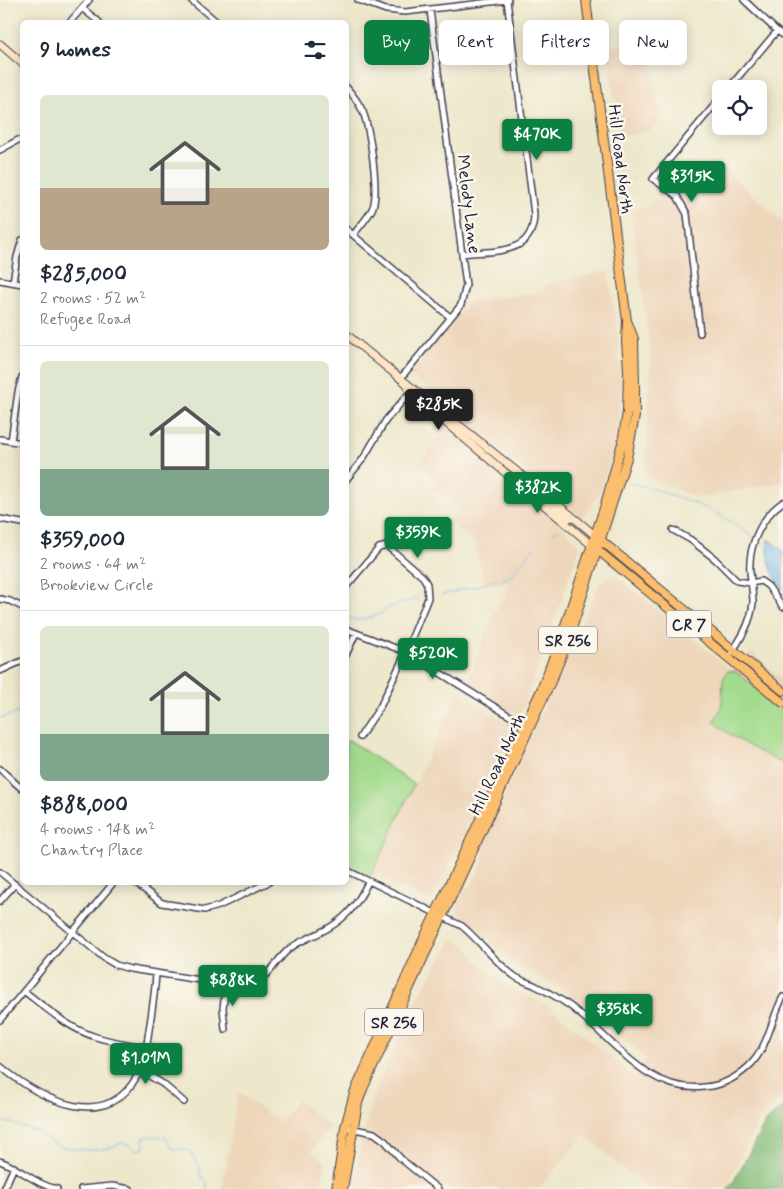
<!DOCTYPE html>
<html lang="en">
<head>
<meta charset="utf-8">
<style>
	body { margin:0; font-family:Mynerve,sans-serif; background:#f6f6f7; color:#1f2937; height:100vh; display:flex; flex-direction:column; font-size:19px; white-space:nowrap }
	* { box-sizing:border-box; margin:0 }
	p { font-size:16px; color:#747a83 }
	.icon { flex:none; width:28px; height:28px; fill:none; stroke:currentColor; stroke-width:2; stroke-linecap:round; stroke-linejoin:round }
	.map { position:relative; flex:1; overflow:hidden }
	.panel { position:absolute; left:20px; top:20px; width:329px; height:865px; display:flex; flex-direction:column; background:#fff; border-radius:8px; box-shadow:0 2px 12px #0003 }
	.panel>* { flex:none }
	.banner { position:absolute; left:364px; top:20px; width:344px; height:45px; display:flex; gap:10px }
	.controls { position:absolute; left:712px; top:80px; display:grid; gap:10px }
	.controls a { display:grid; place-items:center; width:55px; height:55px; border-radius:8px; background:#fff; box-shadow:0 2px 12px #0003; font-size:25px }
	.price { position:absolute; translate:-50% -42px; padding:0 11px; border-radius:5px; background:#0b8043; color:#fff; font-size:16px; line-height:32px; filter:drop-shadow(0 1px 2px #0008) }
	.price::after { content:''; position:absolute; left:50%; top:30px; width:15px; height:11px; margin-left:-8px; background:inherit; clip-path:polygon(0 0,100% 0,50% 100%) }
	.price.active { background:#222; color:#fff }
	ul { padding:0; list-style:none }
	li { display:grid; align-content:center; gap:10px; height:265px; padding:0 20px }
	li+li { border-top:1px solid #e0e1e3 }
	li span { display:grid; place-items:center; height:155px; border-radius:8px; color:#555 }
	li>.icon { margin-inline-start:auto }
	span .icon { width:90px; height:90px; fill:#fffc; stroke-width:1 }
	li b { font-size:21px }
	h2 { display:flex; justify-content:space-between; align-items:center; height:60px; padding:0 20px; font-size:21px }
	.pill { padding:0 18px; border-radius:8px; background:#fff; box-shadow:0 2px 12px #0003; font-size:18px; line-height:45px }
	.pill.active { background:#0b8043; color:#fff }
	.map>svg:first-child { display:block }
	.built { fill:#eed6bb }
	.green { fill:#a3db8d; stroke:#627e64 }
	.forest { fill:#82bb78; stroke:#526e5a }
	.water { fill:#77b5ea; stroke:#4c6c92 }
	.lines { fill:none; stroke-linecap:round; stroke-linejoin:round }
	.stream { stroke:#77b5ea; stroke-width:1 }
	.minor-casing { stroke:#404051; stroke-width:8 }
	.secondary-casing { stroke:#404051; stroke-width:9 }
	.primary-casing { stroke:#404051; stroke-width:10 }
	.trunk-casing { stroke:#404051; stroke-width:10 }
	.minor { stroke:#fff; stroke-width:5 }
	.secondary { stroke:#fde5c5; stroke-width:7 }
	.primary { stroke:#fbbe6e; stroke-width:8 }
	.trunk { stroke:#fbbe6e; stroke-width:8 }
	.labels { text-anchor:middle; stroke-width:5; stroke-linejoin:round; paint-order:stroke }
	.shield { fill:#fbf7ec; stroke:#636270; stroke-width:1 }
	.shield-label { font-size:16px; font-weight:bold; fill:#22223b }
	.street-label { font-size:18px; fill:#22223b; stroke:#fbf7ec }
</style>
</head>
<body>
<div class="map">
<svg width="783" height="1189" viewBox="0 0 783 1189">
	<rect width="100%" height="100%" fill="#fbf7ec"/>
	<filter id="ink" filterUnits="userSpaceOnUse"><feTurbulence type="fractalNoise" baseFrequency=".02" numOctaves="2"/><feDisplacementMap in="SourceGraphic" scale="10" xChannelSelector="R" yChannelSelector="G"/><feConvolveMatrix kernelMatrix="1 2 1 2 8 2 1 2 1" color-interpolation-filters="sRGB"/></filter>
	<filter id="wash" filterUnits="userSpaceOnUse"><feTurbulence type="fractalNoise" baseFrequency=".0096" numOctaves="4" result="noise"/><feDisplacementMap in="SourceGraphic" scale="20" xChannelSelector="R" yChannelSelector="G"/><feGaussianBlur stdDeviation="1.12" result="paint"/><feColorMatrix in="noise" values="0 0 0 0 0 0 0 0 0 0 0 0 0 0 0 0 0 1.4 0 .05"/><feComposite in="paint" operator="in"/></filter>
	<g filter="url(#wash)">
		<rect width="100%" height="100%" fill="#ede7cb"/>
		<path class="built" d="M648,42L661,121L651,130L619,137L608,47Z
			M724,170L783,222V482L696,498L645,475L651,357L631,213L665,197L694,204Z
			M608,272L618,330L621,386L617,440L600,492L581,518L410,374L470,301L544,292V285L583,276Z
			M448,427L567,532L580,547L522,711L517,714L467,685L488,627L510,583H484L475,544L450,522L460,510L434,488L440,483L418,465Z
			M614,574L730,669H736L751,652L781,678L783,675V1096L760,1117L729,1182L722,1189H648L584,1135L539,1189H360L354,1184L361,1145L373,1097L412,1007L453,939L465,945L476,960L489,972L512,988L546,1004L633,1076L646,1059L614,1028L565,990L520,967L506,958L477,927L461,916L456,909L465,886L470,888L482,862L487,833L600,583Z
			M458,693L515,728L434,896L429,900L372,874Z
			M238,1092L279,1122L298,1100L330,1127L311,1151L325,1162L321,1189H222Z"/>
		<path class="green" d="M728,671H734L738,673L783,710V764C758,750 737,742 714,722C717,716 721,710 722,703C724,692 719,681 728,671Z
			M349,740L414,784L372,874L367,876L346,865V800L349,797L346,795V742Z"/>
		<path class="forest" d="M783,1107V1189H727L734,1181L765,1123Z"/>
		<path class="water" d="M768,539L783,550V589C770,574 767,559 768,539Z"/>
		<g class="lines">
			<path class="stream" d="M632,484C650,487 660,491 677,497C705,506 730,519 753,537
				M554,532L559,530
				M757,539L767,547
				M442,595L510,577L534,548
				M349,618L359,620L375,616L382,613L388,608L418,598
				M0,718L14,714L22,710
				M0,1120L38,1132L53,1143L62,1147L87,1150L107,1149L121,1143L130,1145L139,1150L144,1148L143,1138L148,1136L165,1137L173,1149L189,1150C194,1160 201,1164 200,1176L207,1181V1189"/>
		</g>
	</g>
	<g filter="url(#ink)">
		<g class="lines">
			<defs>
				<path id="minor" d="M191,0L217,22
					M358,0L386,10L405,12L508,0
					M744,0L777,31L783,35
					M82,8L99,22
					M70,22L89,0
					M346,87C353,95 359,103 363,112C370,130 379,190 373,207C369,217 360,226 353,235
					M728,89L777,31
					M0,150L18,140L22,141
					M346,229L450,317
					M462,254C492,250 534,257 534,214L507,0
					M0,280L22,284
					M13,282L17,257L22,240
					M700,333L687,214L677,196L653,179L721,97
					M400,379L461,305L466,285L430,10
					M0,439L22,443
					M11,441L18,392L22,377
					M346,480L363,459L386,420L413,389
					M0,519L22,523
					M673,530L691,540L715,559L737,581L751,583L761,581L768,586L783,607
					M346,587L379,548L387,546L423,577L427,584L428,598L406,652L380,707L360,737
					M0,599L10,601L22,607
					M346,629L406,652L526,726
					M732,652C742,637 751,622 753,603C753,593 751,582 750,572C748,546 761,517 783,502
					M346,655L356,633
					M0,671L22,661
					M0,769L22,789
					M346,870L462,926C480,941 494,961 513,975C519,980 527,982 534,985C546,991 559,998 570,1006C611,1036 646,1094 704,1087C720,1086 736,1078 748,1067C768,1049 771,1019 783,997
					M0,872L104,958L116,965L130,969L238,986C269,985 269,967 288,950C297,942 309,938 319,933C343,922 357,906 368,882
					M134,882L162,903L205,910L219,906L269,882
					M0,901L15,884
					M24,991C47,1009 68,1028 96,1037C112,1042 129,1044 146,1048
					M0,1020L114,882
					M225,1029L223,1008L226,985
					M0,1066C41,1100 111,1137 141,1068C146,1056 147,1043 149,1030C152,1011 155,993 156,973
					M140,1070L163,1084L184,1102
					M345,1127L374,1133L385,1141L401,1159L438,1189
					M0,1161C20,1168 36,1185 57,1189
					M4,1189L14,1167
					M81,1189L112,1186L130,1189"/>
				<path id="secondary" d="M0,44L22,63
					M346,334C429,403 515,468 597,537
					M408,388L415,397L594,547
					M539,495L568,519"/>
				<path id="primary" d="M597,537L783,691
					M594,547L783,703"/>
				<path id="trunk" d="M336,1189L345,1127L354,1093L422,942L541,690L560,640L604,508L622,443L627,412L628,371L626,340L627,321L586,0
					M343,1189L358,1103L363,1089L555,673L569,638L627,458L635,416V387L634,339L628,323"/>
			</defs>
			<use href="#minor" class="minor-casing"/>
			<use href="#secondary" class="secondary-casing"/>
			<use href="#primary" class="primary-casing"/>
			<use href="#trunk" class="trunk-casing"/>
			<use href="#minor" class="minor"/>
			<use href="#secondary" class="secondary"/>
			<use href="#primary" class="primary"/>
			<use href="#trunk" class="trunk"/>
		</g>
	</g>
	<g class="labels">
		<g class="shield">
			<rect x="666.5" y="610.5" width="45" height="27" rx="4"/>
			<rect x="539" y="626.5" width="58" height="27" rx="4"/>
			<rect x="365" y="1008.5" width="58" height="27" rx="4"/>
		</g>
		<g class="shield-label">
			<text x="689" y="630">CR 7</text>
			<text x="568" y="646">SR 256</text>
			<text x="394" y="1028">SR 256</text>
		</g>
		<g class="street-label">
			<text transform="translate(621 159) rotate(83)" y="6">Hill Road North</text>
			<text transform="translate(469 204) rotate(83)" y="6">Melody Lane</text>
			<text transform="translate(497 764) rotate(-65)" y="6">Hill Road North</text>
		</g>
	</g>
</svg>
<div class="controls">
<a><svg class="icon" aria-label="locate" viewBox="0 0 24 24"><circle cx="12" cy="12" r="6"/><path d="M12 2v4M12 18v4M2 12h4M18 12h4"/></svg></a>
</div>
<b class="price" style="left:537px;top:161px">$470K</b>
<b class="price" style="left:692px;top:203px">$315K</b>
<b class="price active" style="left:439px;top:431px">$285K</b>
<b class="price" style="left:538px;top:514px">$382K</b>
<b class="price" style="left:418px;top:559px">$359K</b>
<b class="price" style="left:433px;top:680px">$520K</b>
<b class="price" style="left:233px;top:1007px">$888K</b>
<b class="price" style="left:619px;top:1036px">$358K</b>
<b class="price" style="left:146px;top:1085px">$1.01M</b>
<div class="banner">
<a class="pill active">Buy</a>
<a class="pill">Rent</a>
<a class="pill">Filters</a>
<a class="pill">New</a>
</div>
<section class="panel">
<h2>9 homes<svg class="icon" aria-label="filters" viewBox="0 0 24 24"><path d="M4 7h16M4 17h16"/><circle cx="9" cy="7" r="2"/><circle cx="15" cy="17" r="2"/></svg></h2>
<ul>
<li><span style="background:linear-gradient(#dfe7d0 60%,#b9a48a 0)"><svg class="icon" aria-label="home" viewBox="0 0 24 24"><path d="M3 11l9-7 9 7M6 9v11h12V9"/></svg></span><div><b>$285,000</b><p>2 rooms · 52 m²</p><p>Refugee Road</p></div></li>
<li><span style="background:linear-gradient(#dfe7d0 70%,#7fa58c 0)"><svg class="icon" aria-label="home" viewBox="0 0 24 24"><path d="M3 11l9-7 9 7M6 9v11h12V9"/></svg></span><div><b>$359,000</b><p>2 rooms · 64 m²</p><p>Brookview Circle</p></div></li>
<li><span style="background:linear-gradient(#dfe7d0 70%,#7fa58c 0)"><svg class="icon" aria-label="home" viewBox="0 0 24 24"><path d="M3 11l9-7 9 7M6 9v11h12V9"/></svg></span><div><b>$888,000</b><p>4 rooms · 148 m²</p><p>Chantry Place</p></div></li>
</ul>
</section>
</div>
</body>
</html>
